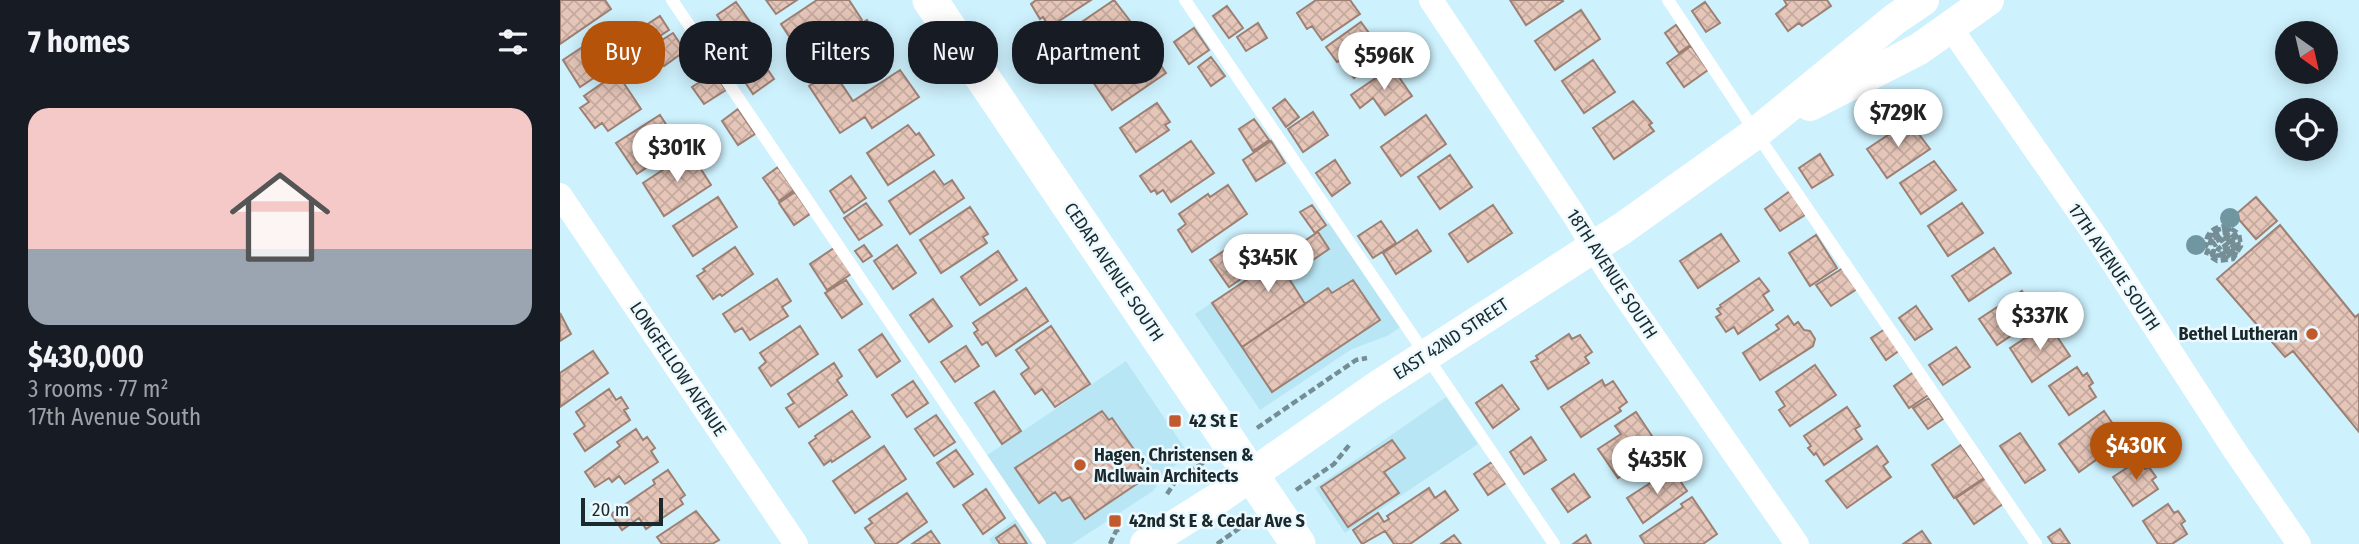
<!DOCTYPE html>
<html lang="en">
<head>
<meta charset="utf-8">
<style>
	body { margin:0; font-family:"Fira Sans Condensed",sans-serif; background:#242831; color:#f1f3f6; height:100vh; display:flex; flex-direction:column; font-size:26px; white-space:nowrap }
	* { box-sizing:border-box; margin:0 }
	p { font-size:23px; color:#9ea1a6 }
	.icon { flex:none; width:38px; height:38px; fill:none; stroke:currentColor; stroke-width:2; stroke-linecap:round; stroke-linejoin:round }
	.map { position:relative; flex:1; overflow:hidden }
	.side { display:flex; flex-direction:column; background:#171b24; width:560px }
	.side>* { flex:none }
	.hud { position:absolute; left:21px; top:21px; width:665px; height:63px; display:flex; gap:14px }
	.needle { width:46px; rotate:146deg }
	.fabs { position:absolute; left:1715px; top:21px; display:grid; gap:14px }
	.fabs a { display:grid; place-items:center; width:63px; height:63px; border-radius:50%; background:#171b24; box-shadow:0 4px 18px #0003; font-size:35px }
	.scale { position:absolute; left:21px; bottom:18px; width:82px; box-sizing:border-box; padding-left:7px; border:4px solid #1b292d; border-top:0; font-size:19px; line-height:24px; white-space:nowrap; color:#1b292d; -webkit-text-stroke:5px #ecfaff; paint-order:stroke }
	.price { position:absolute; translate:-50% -60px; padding:0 16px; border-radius:24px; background:#fff; color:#222; font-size:23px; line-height:46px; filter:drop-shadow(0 2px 4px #0008) }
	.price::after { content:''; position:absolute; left:50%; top:42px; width:21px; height:16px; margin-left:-10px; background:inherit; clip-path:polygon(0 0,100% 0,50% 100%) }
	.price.selected { background:#b45309; color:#fff }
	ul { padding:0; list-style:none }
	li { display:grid; align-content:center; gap:14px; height:371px; padding:0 28px }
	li+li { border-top:2px solid #363941 }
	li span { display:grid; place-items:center; height:217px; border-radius:21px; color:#555 }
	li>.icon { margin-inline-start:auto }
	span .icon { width:126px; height:126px; fill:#fffc; stroke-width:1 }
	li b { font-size:30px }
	h2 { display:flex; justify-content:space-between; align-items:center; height:84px; padding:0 28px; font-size:30px }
	.chip { padding:0 24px; border-radius:28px; background:#171b24; box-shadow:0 4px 18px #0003; font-size:24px; line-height:63px }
	.chip.selected { background:#b45309; color:#fff }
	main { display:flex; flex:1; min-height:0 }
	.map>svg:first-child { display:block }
	.built { fill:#b9e6f4 }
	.building { fill:url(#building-cross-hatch); stroke:#9d8074; stroke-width:2 }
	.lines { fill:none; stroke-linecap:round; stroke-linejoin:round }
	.path { stroke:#758e96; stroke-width:4.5; stroke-dasharray:7 3.5; stroke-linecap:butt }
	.service { stroke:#fff; stroke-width:12 }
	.minor { stroke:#fff; stroke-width:24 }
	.tertiary { stroke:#fff; stroke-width:32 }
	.secondary { stroke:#fff; stroke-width:35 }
	.tree { fill:#6f96a1 }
	.poi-dot { fill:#c15b2d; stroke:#ecfaff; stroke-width:2.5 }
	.labels { text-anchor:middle; stroke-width:5; stroke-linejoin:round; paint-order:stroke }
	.street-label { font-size:18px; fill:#1b292d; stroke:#ecfaff }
	.poi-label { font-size:18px; font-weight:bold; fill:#1b292d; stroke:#ecfaff; text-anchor:start }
</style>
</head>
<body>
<main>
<section class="side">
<h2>7 homes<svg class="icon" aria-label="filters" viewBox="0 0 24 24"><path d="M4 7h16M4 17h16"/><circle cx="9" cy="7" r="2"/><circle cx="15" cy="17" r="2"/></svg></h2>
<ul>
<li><span style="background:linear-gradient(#f6c9c9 65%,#9aa5b1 0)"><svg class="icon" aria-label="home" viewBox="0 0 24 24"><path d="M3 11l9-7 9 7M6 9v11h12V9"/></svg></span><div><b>$430,000</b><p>3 rooms · 77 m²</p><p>17th Avenue South</p></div></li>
</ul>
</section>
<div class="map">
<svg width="1799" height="544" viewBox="0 0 1799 544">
	<defs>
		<pattern id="building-cross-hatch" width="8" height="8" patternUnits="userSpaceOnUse" patternTransform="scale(1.75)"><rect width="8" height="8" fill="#e6c6b9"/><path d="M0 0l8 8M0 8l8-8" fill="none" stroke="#c5aa9f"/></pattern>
	</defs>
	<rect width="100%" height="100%" fill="#cdf1fd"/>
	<path class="built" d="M772,221L844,325L827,336L792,349L700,410L635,314Z
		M566,361L630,456L608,470L593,491L512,544H432L429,539L464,513L426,456Z
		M886,397L918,444L785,533L755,488Z"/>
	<path class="building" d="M0,0H45L51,9L0,44Z
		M206,0H237L216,14Z
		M257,0H289L302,20L244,59L221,24Z
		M476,0H531L493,25L491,23L488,25L483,17L480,19L471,4Z
		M554,0L577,30L523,68L501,36Z
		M756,0H790L800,14L762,40L752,26L747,29L737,13Z
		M950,0H1002L1003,1L966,25Z
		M1224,0H1267L1271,6L1242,26L1239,23L1228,31L1216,14L1227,5Z
		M176,2L197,32L177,45L157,15Z
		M1145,2L1160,23L1146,32L1132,11Z
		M667,6L683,28L669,38L653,16Z
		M1021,10L1040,39L995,70L975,41Z
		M100,16L109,30L89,43L80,29Z
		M307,20L320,39L314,43L322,54L281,83L293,101L340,70L359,97L312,128L305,117L280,133L249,86L273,70L260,51Z
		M801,22L825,55L794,78L781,60L777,62L766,47Z
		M698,23L707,38L686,51L677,37Z
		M1116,25L1130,45L1119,53L1105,33Z
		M634,28L649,50L629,64L614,42Z
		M113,33L125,51L104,66L91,47Z
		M42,34L59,61L20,87L3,60Z
		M585,42L606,73L552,110L531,79Z
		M1131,46L1148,70L1124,87L1107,63Z
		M651,57L665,76L651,86L638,67Z
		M200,58L214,79L193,94L179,73Z
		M1033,60L1055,92L1024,113L1002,81Z
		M832,67L852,96L825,115L813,98L800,108L791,95Z
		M57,73L81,109L48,131L42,123L35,128L20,108L29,102L24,96Z
		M154,73L166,90L144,104L132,87Z
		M725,99L739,117L726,127L713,108Z
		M1073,101L1092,123L1089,125L1094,131L1054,159L1033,128Z
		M597,103L610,122L605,125L609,130L576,152L560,128Z
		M178,109L195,134L178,145L162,121Z
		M753,112L768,135L743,152L728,129Z
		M100,115L120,146L77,174L56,143Z
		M866,115L886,144L841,176L821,147Z
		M694,119L709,140L693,151L679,129Z
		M1349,121L1370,149L1327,178L1307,149Z
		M348,125L356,135L359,133L374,155L328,185L307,153Z
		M631,141L654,173L611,202L603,190L597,194L595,190L591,192L580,176Z
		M711,141L725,163L696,181L683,160Z
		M130,152L151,185L104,216L83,183Z
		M1260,154L1273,175L1252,188L1239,168Z
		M890,155L912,187L880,209L858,177Z
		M775,160L790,183L772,196L756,173Z
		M1374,161L1396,190L1361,214L1340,183Z
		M218,167L234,190L219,201L203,178Z
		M374,171L384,185L392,180L404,198L350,234L329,201Z
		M291,176L306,198L284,213L270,191Z
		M668,185L687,214L632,252L618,230L626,224L619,214L648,194L650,197Z
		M1230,191L1245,215L1220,231L1205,209Z
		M235,192L250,214L234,225L219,203Z
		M158,197L177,227L133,256L113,226Z
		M1696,197L1717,221L1696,239L1675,215Z
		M306,203L322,225L299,240L284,218Z
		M1402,203L1423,233L1388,256L1368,226Z
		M752,205L766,225L755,233L740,212Z
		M933,205L952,233L908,262L889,234Z
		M410,207L428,234L423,237L427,243L381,273L360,240Z
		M821,221L836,243L813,258L798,236Z
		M1720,225L1795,317L1799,314V432L1733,351L1725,357L1657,279Z
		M857,230L871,251L836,274L823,253Z
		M758,232L769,249L728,277L745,304L682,347L652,303Z
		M1161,234L1179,261L1138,288L1120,261Z
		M688,235L695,244L700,240L707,251L701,255L706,262L669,287L650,260Z
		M1256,235L1277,268L1250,286L1229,253Z
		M304,245L312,256L303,262L295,251Z
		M337,245L356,273L333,289L314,261Z
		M175,247L193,274L162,296L160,294L153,299L137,276L145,271L143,269Z
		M274,248L291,274L267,290L250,264Z
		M1434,248L1451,273L1409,301L1392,276Z
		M438,251L457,280L420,305L401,277Z
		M1283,268L1297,289L1271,306L1256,285Z
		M1199,278L1209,291L1203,295L1213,310L1178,334L1174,327L1166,332L1156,317L1161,314L1157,309L1161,307L1160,305Z
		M217,279L231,301L222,307L228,316L190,340L182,328L175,332L163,314Z
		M286,280L302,304L282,318L265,293Z
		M793,280L820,320L712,392L682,347L768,288L772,293Z
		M466,288L488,321L436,356L427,342L422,345L414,333L418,330L413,323Z
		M1462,291L1479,317L1437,345L1419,319Z
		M373,299L392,326L369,342L350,315Z
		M1356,306L1372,329L1355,340L1339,318Z
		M0,313L11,334L0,341Z
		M1228,316L1234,325L1238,322L1244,330L1250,331L1255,339L1253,346L1200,380L1183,353L1219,329L1216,325Z
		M1488,323L1510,356L1472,382L1450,348Z
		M240,326L258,354L211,386L199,368L206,362L200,353Z
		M491,326L530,384L495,407L482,389L475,394L461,374L469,368L456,350Z
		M1325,329L1340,350L1326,360L1311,338Z
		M322,334L340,361L317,377L299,350Z
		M1009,334L1012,339L1020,335L1032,352L1025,357L1029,363L988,389L971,362L978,359L976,356Z
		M406,346L419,366L395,382L381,362Z
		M1396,347L1410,367L1383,385L1369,365Z
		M33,351L48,373L0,407V373Z
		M274,363L282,376L277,380L287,395L239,427L226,408L234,403L228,394Z
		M1255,365L1276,395L1230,426L1219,410L1225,406L1216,392Z
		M1517,367L1523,376L1527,373L1533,383L1529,386L1536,397L1509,415L1489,386Z
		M1354,372L1370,394L1349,408L1334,386Z
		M1042,380L1045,386L1053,381L1067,402L1059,408L1061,411L1021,437L1001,407Z
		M353,381L368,403L347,417L332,395Z
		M942,385L959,409L933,428L916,403Z
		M49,389L56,400L61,397L68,408L64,410L70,420L25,451L14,434L25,426L16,412Z
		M434,391L461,431L442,444L415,403Z
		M1369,398L1383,419L1368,429L1353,408Z
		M1287,407L1300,426L1295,429L1302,439L1264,465L1256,453L1254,455L1248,448L1251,446L1244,436Z
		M292,411L310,437L272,462L271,460L264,465L249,443L256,438L255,436Z
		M542,411L549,420L552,418L580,458L576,461L587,477L525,519L510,497L502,501L495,492L479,503L455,468Z
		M1544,411L1564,440L1519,472L1499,444Z
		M1076,412L1094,439L1090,442L1092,446L1087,450L1091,455L1058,478L1038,449L1061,434L1055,426Z
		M376,415L395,442L374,456L355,429Z
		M76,429L83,440L87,437L95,448L91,451L98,462L65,484L59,476L52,482L49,478L35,487L25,472L60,446L57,442Z
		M1460,433L1485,470L1465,483L1440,446Z
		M971,437L986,460L964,474L950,452Z
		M832,440L845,458L824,472L839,493L788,527L761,487Z
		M1401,445L1424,478L1394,498L1372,465Z
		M324,446L346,479L295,513L273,481Z
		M1317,446L1328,462L1323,466L1331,477L1287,508L1266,481Z
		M396,450L413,474L394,487L377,463Z
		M1579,460L1585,469L1589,467L1596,477L1592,480L1598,489L1573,506L1553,477Z
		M932,462L946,483L928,495L914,474Z
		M1112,469L1127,491L1083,523L1067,498Z
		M108,470L125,495L120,499L123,504L86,529L79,518L62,530L51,514L95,484L93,480Z
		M1014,474L1030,497L1008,512L992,489Z
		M1426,478L1443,504L1414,524L1396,498Z
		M869,488L875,498L885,491L898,510L850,544H834L825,531L802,544L793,530L818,513L824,522L829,519L827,516Z
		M426,489L445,518L423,534L403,505Z
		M347,493L367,522L336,544H316L305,528L312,523L309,519Z
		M1132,497L1157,534L1143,544H1085L1080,536L1123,507L1121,504Z
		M1608,504L1614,513L1618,511L1625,521L1621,524L1627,534L1612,544H1598L1583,521Z
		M136,511L159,540L152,544H102L97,537Z
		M455,525L467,544H440L436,538Z
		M1500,529L1510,544H1493L1488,537Z
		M371,531L380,544H352Z
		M1362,531L1371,544H1343Z
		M894,535L901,544H881Z
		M1026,535L1031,544H1013Z"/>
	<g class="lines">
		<path class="path" d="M1646,255L1652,236C1664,225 1678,232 1676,249L1668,256L1652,255L1664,259L1676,253C1682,241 1677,232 1665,228L1653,231L1646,246C1645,233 1654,226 1667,226L1679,234L1681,246L1673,259L1657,261L1651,257V253L1653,251L1665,255L1673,250C1677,234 1660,226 1652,241L1655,245L1664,239L1668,243L1662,248L1663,250L1668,248L1669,240L1663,237L1655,242L1656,238L1662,235L1669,237L1673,245L1669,251L1663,253L1658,249L1664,244
			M697,428L796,360L807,358
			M736,490L774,464L790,444
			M607,494L617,479L646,461
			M550,544L556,531L561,528
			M657,544L688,522"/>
		<path class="service" d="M112,0L480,544
			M625,0L994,544
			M1108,0L1196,133L1476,544"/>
		<path class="minor" d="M871,0L1014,215L1049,273L1237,544
			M1390,27L1539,241L1675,451L1739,544
			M0,195L236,544"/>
		<path class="tertiary" d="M1250,105L1359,49L1428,0
			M586,544L654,501L814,389L1063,228L1196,133L1335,19L1363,0"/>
		<path class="secondary" d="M370,0L738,544"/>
	</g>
	<g class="tree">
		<circle cx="1670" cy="218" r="10"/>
		<circle cx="1636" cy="245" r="10"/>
	</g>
	<g class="poi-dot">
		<circle cx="1752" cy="334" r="7"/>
		<rect x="608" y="414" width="14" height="14" rx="3.5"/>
		<circle cx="520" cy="465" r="7"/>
		<rect x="548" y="514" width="14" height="14" rx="3.5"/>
	</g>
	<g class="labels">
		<g class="street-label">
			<text transform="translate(1554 267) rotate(56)" y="6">17TH AVENUE SOUTH</text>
			<text transform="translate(554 272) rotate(56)" y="6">CEDAR AVENUE SOUTH</text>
			<text transform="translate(1052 274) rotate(57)" y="6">18TH AVENUE SOUTH</text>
			<text transform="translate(891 339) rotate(-33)" y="6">EAST 42ND STREET</text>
			<text transform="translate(118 369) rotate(56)" y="6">LONGFELLOW AVENUE</text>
		</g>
		<g class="poi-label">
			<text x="1738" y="340" text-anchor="end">Bethel Lutheran</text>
			<text x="629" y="427">42 St E</text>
			<text x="534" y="461">Hagen, Christensen &amp;<tspan x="534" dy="21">McIlwain Architects</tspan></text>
			<text x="569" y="527">42nd St E &amp; Cedar Ave S</text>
		</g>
	</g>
</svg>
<div class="fabs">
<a><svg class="needle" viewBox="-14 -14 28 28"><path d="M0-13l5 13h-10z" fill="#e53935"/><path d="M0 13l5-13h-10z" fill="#9ea1a6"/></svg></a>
<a><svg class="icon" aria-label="locate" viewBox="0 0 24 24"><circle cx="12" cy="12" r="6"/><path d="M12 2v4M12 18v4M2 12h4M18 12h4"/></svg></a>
</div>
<div class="scale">20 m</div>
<b class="price" style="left:824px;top:92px">$596K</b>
<b class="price" style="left:1338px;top:149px">$729K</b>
<b class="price" style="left:117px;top:184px">$301K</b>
<b class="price" style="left:708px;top:294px">$345K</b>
<b class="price" style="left:1480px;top:352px">$337K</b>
<b class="price selected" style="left:1576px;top:482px">$430K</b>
<b class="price" style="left:1097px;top:496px">$435K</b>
<div class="hud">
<a class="chip selected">Buy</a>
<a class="chip">Rent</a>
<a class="chip">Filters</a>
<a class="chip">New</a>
<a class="chip">Apartment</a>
</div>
</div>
</main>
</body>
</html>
